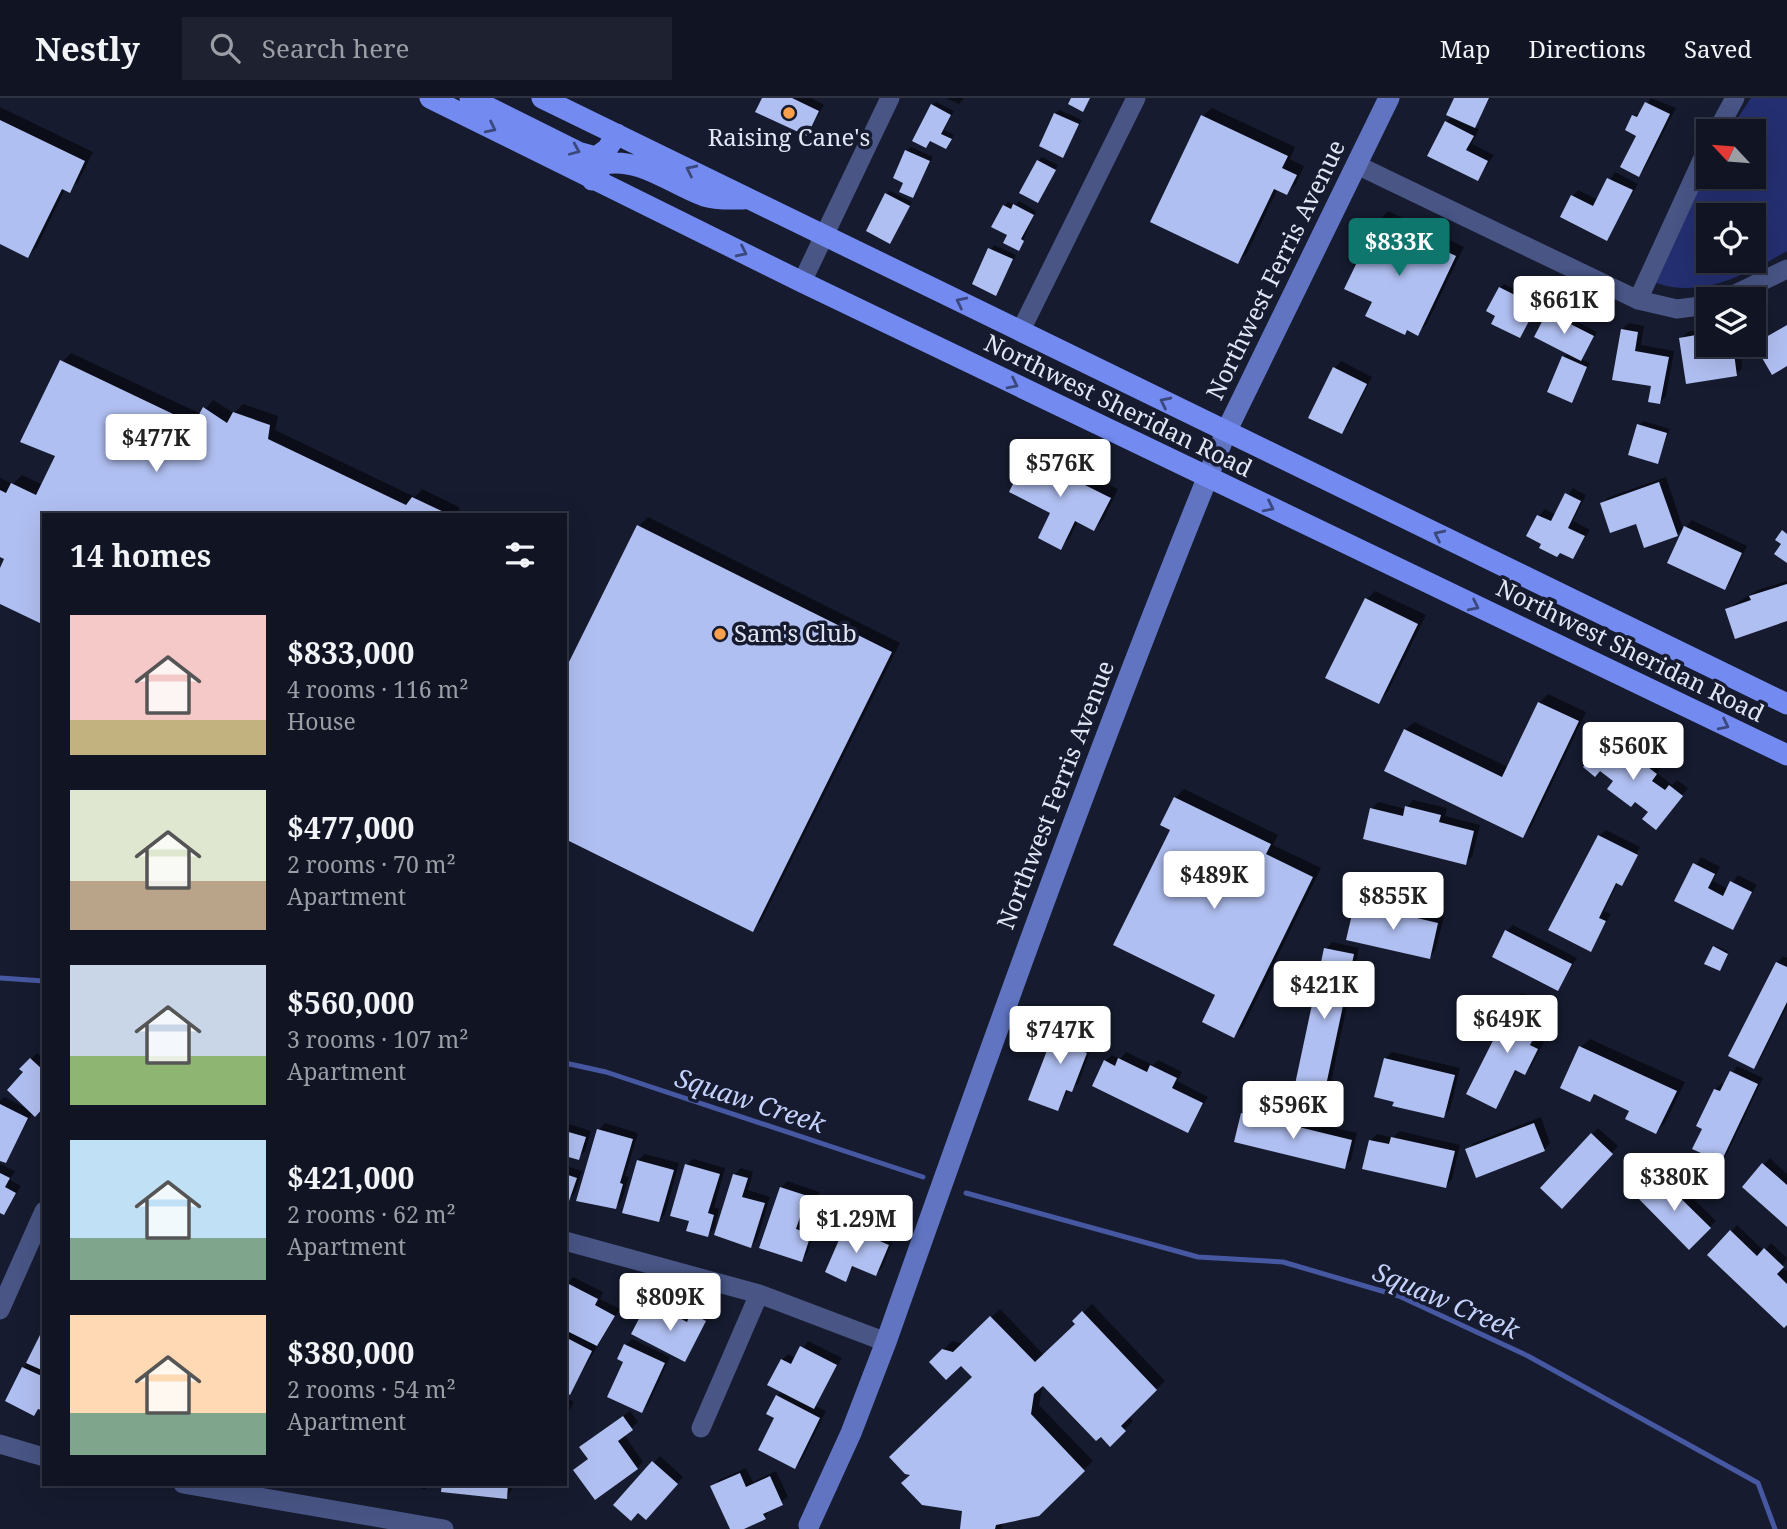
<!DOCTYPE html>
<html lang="en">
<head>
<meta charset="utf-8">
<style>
	body { margin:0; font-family:"Noto Serif",serif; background:#1e2130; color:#f1f3f6; height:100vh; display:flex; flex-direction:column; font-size:26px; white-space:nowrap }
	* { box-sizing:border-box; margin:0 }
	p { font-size:23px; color:#9c9ea6 }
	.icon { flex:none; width:38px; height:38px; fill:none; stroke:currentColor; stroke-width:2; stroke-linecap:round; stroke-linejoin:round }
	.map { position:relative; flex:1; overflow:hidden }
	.side { position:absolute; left:42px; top:415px; width:525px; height:973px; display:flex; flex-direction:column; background:#101423; border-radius:0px; box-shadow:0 7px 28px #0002,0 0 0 2px #303341 }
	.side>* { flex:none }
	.needle { width:46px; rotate:296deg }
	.buttons { position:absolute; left:1696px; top:21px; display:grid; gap:14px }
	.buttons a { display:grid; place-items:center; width:70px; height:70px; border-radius:0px; background:#101423; box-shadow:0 7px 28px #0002,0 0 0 2px #303341; font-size:35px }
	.price { position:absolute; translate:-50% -60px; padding:0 16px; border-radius:7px; background:#fff; color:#222; font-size:23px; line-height:46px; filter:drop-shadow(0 2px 4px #0008) }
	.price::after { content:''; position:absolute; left:50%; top:42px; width:21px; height:16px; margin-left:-10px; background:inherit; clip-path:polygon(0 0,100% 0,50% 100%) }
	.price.current { background:#0f766e; color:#fff }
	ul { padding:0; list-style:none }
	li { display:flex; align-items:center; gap:21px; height:175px; padding:0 28px }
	li span { display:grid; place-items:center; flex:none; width:196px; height:140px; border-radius:0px; color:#555 }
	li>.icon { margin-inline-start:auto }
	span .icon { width:84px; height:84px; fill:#fffc; stroke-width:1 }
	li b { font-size:30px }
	h2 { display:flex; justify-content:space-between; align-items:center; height:84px; padding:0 28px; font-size:30px }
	header { display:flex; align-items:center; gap:42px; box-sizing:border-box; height:98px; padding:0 35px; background:#101423; border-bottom:2px solid #303341 }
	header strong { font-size:33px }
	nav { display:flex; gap:38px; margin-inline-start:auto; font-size:24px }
	.search { width:490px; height:63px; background:#1e2130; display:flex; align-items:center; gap:18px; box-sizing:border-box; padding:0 24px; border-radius:0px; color:#9c9ea6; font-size:26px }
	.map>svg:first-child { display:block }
	.green { fill:#242f71; fill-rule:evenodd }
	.shadow { fill:#0007 }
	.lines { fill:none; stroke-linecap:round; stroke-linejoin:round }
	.stream { stroke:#4758a2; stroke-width:5 }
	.building { fill:#b0bff1 }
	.street { stroke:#485585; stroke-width:19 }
	.secondary { stroke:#6074c2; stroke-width:21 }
	.primary { stroke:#738bf1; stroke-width:21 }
	.oneway { stroke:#3b487d }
	.poi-dot { fill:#f8a04b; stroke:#161b2f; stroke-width:2.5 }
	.labels { text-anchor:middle; stroke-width:7; stroke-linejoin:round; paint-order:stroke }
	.poi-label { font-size:24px; fill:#e2e6f4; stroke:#161b2f }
	.street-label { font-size:24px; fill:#e2e6f4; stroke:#161b2f }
	.water-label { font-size:26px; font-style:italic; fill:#c4d1fb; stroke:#161b2f }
</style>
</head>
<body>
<header>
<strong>Nestly</strong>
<div class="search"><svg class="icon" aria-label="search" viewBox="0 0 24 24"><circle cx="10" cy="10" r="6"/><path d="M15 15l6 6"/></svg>Search here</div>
<nav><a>Map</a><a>Directions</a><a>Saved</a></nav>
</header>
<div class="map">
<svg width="1787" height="1431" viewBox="0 0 1787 1431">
	<rect width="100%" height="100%" fill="#161b2f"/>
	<path class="green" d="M1751,0H1787V153C1748,176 1701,201 1656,185L1708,68V79H1754V33H1729ZM1708,117H1754V163H1708Z"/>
	<path class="shadow" d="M764,0H811L824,7L807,36Z
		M946,0H964L959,6Z
		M1456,0H1490L1474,29L1479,31L1472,46L1494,57L1478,81L1446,24L1453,18Z
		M1651,0L1676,10L1645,70L1639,77L1638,37L1634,18L1643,13Z
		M936,4L954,13L944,32L954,37L946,49L931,41L926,48L932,7Z
		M0,9L93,54L78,84L69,93L65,91L37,149L28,158L0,144Z
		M1212,10L1295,49L1290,61L1304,68L1296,86L1287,94L1278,90L1247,155L1238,164L1203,18Z
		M1059,12L1082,22L1063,58L1055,16Z
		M911,49L933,59L913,98L905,84L907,53Z
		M1042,59L1058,67L1038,103V63Z
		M1615,74L1638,86L1607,141L1572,98L1578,92L1598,102Z
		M890,93L912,104L890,144L886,96Z
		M1019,103L1036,113L1019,151L1009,136L1004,108L1008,104L1015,107Z
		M1388,113L1464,149L1426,227L1417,235L1380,122Z
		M994,147L1016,157L996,196L974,185Z
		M1504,186L1539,203L1520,238L1497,217L1500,190Z
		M1552,211L1597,234L1581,261L1590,265L1571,303L1564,259L1568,255L1548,215Z
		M1629,225L1644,228L1641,247L1674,253L1666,298L1660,304L1622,231Z
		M1702,231L1705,248L1740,249L1742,270L1736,277L1688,284L1681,240L1688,234Z
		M71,255L201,316L213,302L234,315L243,306L278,318L275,332L415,399L422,391L459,409L460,416H44L0,504V474L7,460L0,457V380L13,386L22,377L43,387L57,357L62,264Z
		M1341,263L1372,279L1348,328L1342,334L1335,270Z
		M1643,323L1670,331L1657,364L1639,327Z
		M1037,351L1066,365L1072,358L1096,370L1092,378L1118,391L1103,422L1094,431L1078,423L1069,441L1060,450L1053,414L1028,359Z
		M1666,379L1683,430L1677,437L1637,424L1602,405L1609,399Z
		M1573,390L1586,397L1573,423L1590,432L1573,459L1529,438L1539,418L1545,411L1556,417Z
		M648,419L900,545L761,823L752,832L639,428Z
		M1692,422L1747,448L1731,483L1725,490L1669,464L1686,429Z
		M1787,483V521L1727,511L1758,492Z
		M1375,493L1426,517L1387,595L1378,604L1367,501Z
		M1548,596L1586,614L1531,729L1522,738L1405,632L1414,624L1508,669L1539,605Z
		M1617,630L1627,639L1622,645L1638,658L1642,653L1662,669L1657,675L1672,687L1677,682L1688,690L1662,723L1615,683L1610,637Z
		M1184,691L1278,737L1273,747L1321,770L1243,929L1234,938L1217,896L1172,731L1175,700Z
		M1413,702L1447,710L1445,718L1480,727L1472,759L1465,765L1372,711L1378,704L1406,711Z
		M1606,732L1640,749L1624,781H1627L1622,786L1618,784L1604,813L1611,816L1590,851L1599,738Z
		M1701,759L1720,769L1713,783L1728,791L1738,777L1757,787L1732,830L1676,802Z
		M1383,804L1444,819L1435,853L1429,860L1355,813L1361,806L1378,810Z
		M1513,827L1577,860L1558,891L1507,833Z
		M1332,844L1359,850L1330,989L1323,996L1326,851Z
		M1716,848L1729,854L1721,870L1714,849Z
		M1783,858L1787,860V908L1760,962L1753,969L1777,865Z
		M1522,895L1544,906L1540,915L1546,918L1535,940L1544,944L1531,969L1525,975L1517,971L1495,1009L1469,995L1516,902Z
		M1067,916L1093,926L1085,946L1092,948L1078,986L1069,991L1058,1011L1060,922Z
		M1590,941L1685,984L1665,1025L1656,1034L1631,1012L1596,996L1590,1002L1581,949Z
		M1126,954L1153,967L1158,962L1182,974L1177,983L1208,999L1188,1033L1105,963L1112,957L1120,961Z
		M1392,954L1460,970L1450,1011L1444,1018L1385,961Z
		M37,955L44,961V1007L33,1014L5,1063L0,1061V1003L4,999L28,1011L26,974L22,971Z
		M1737,968L1763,980L1727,1056L1720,1062L1704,1030L1715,992L1722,985L1725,987Z
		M1249,1010L1357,1035L1351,1062L1344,1069L1243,1016Z
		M1541,1019L1550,1045L1544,1052H1467L1474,1045Z
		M565,1025L591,1033L585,1053L578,1060L569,1057L566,1068L582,1073L575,1095L569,1101L565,1100Z
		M605,1025L638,1035L625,1078L629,1079L622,1102L616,1109L599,1032Z
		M1598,1030L1618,1048L1568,1102L1542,1090Z
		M1399,1033L1460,1047L1452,1081L1446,1088L1371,1042L1377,1036L1393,1040Z
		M645,1056L679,1065L665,1116L659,1123L638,1062Z
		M1770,1060L1787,1076V1126L1763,1067Z
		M693,1061L725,1070L714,1109L719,1111L714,1131L707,1137L687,1067Z
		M0,1066L15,1073L10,1082L21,1088L4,1115L0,1113Z
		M741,1070L753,1074L748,1092L770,1099L757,1142L751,1148L734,1077Z
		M1666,1073L1716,1123L1689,1149L1639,1099Z
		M787,1083L819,1094L816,1104L810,1111L806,1109L801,1125L816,1130L807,1156L801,1162L781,1090Z
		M852,1122L894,1140L882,1170L876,1176L855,1167L845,1181L846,1129Z
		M1737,1127L1764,1153L1771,1145L1787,1160L1782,1169L1787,1173V1225L1709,1157Z
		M573,1179L603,1194L600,1201L620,1211L570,1294L565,1292V1189Z
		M669,1206L692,1217L699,1210L709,1215L685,1262L645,1214L651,1208L662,1214Z
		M1092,1206L1165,1283L1128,1318L1133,1323L1110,1346L1043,1285L1039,1307L1093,1363L1038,1416L1003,1423L1002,1431H961L964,1412L913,1375L974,1279L961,1265L931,1264L952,1243L964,1246L1000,1211L1044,1257L1077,1226L1074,1223Z
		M43,1234L44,1312L40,1310L34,1315L7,1302Z
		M632,1241L670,1259L648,1307L641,1313L625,1263L626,1247Z
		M808,1243L842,1260L815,1308L826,1313L801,1363L795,1369L777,1319V1298L782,1293V1262L788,1256L796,1260Z
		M565,1299L574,1304L565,1320Z
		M630,1313L638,1324L624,1336L643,1364L637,1370L589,1360L588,1343Z
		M660,1358L683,1379L652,1414L616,1407Z
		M746,1370L753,1384L776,1373L788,1399L770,1411L765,1419L740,1431H732L712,1389L719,1382Z
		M412,1386H430L425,1392Z
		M444,1386H513L512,1392L506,1399Z"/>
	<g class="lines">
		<path class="stream" d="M0,880L44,883
			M565,965L606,974L923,1079
			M966,1095L1198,1159L1283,1164L1399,1198L1528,1258L1758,1385L1775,1431"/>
	</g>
	<path class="building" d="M762,0H792L819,13L807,38L755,14Z
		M1071,0H1090L1083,14L1068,6Z
		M1454,0H1489L1475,30L1446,17Z
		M1645,4L1670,16L1639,79L1620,69L1636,38L1625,32L1632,17L1637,19Z
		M931,6L951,17L941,36L952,41L946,51L930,43L926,50L912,43Z
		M1054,15L1079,26L1063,60L1039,48Z
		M1201,17L1288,58L1282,70L1297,77L1287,97L1274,91L1238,166L1150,124Z
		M0,22L85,63L70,95L62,91L28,160L0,146Z
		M1445,23L1474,38L1466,52L1488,63L1478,83L1427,58Z
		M905,52L930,63L913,100L899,94L903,85L893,80Z
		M1037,62L1056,72L1038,105L1019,95Z
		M1607,80L1633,92L1607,143L1560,119L1571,97L1593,108Z
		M885,95L910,108L890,146L866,133Z
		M1013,106L1034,117L1021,141L1024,143L1019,153L1003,145L1007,137L991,129L1003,107L1011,111Z
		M1378,121L1456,158L1418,238L1407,232L1405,237L1365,218L1372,204L1344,191Z
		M988,150L1013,161L996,198L972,186Z
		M1499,189L1537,208L1520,240L1491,226L1495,218L1486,213Z
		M1547,214L1594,238L1581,263L1534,239Z
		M1787,227V268L1772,277L1754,246Z
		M1621,231L1638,234L1635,253L1669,259L1660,306L1648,304L1651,288L1612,282Z
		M1696,237L1699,254L1719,251L1720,257L1734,255L1737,278L1686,286L1679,240Z
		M1562,258L1587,269L1572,305L1547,294Z
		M60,262L194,326L203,309L227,325L233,314L270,327L268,341L406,407L412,399L448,416H44V527L0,506V470L4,461L0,459V392L6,395L11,385L36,397L55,358L20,344Z
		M1333,269L1367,286L1342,336L1308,320Z
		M1637,326L1667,335L1658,366L1628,357Z
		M1027,358L1058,374L1062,366L1089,379L1085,387L1111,400L1094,433L1075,423L1061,452L1038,440L1050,415L1009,394Z
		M1659,384L1678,438L1644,450L1636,426L1610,435L1600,405Z
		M1565,395L1581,403L1568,430L1585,438L1573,461L1560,455L1557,459L1539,450L1541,446L1526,438L1537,417L1551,423Z
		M637,427L892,554L753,834L565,741V572Z
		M1684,428L1742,455L1725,492L1667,465Z
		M1782,432L1787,436V465L1774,456L1781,446L1775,442Z
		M1787,486V523L1735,541L1725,511L1751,502L1749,498Z
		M1365,500L1418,526L1379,606L1325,580Z
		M1538,604L1579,623L1523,740L1384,673L1404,631L1502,679Z
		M1609,635L1622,646L1617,653L1631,663L1635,659L1657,676L1652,683L1665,692L1669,687L1683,698L1656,732L1642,721L1648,714L1635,704L1631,709L1607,691L1613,683L1600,673L1595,679L1583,669Z
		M1174,699L1271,746L1266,756L1313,779L1234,940L1202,924L1215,897L1113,847L1170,732L1160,727Z
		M1405,708L1441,717L1439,724L1474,733L1466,767L1363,741L1370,710L1403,718Z
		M1598,737L1638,757L1622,788L1616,785L1599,820L1606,823L1591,854L1548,832Z
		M1693,765L1715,776L1708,790L1723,798L1730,783L1752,794L1733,832L1674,803Z
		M1375,810L1438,825L1430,861L1346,842L1353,812L1373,816Z
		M1505,832L1572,866L1558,893L1492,859Z
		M1713,848L1728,856L1720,873L1704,866Z
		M1324,850L1354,856L1324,997L1294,991Z
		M1776,864L1787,869V904L1754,971L1728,958Z
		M1514,901L1539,913L1535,922L1541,925L1530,947L1538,951L1525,977L1515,972L1496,1011L1466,996Z
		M1059,921L1088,932L1080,952L1087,955L1072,994L1066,992L1058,1013L1028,1002Z
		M1579,948L1677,993L1656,1036L1625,1021L1629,1013L1594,996L1590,1004L1560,990Z
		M30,960L44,973V1009L35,1019L7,992L23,974L19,971Z
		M1118,960L1147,974L1150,967L1177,980L1172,990L1203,1005L1188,1035L1092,988L1104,962L1115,968Z
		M1384,960L1455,977L1444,1020L1392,1008L1394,1004L1374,999Z
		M1730,973L1758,986L1721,1064L1692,1051L1702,1031L1696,1028L1714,991L1720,993Z
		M0,1006L28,1020L6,1065L0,1063Z
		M1241,1015L1352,1042L1345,1071L1234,1044Z
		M1534,1025L1545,1053L1476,1080L1465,1051Z
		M597,1031L633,1041L620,1085L623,1086L616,1111L576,1103Z
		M565,1033L586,1039L579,1062L565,1058Z
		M1591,1035L1613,1056L1562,1111L1540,1090Z
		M1391,1039L1455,1053L1446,1090L1362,1071L1369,1042L1389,1046Z
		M637,1062L674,1072L659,1124L622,1115Z
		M1762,1065L1787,1087V1129L1742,1089Z
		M685,1066L720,1076L708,1115L714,1117L708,1139L686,1133L689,1123L670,1118Z
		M0,1075L10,1080L5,1089L16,1095L4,1117L0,1115Z
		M565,1076L577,1080L569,1103L565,1102Z
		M733,1076L748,1080L742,1099L765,1105L751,1150L714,1137Z
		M1658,1078L1711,1130L1689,1152L1637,1099Z
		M780,1089L814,1100L810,1113L803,1110L796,1131L811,1136L802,1164L759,1150Z
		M845,1128L889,1147L876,1178L852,1168L846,1184L825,1174Z
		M1730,1132L1757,1158L1764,1150L1784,1169L1777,1176L1787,1186V1227L1784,1230L1707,1157Z
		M565,1184L598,1201L595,1207L615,1218L597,1248L565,1232Z
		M662,1211L687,1224L691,1215L706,1223L685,1264L631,1236L643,1213L657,1220Z
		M1082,1213L1157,1292L1121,1328L1126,1333L1110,1349L1101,1339L1096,1343L1043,1288L1034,1296L1031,1316L1085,1373L1039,1418L996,1427L995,1431H960L962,1413L922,1407L901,1385L910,1377L905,1376L889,1359L972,1279L961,1268L946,1282L929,1264L942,1251L953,1254L990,1218L1035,1264L1075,1226L1072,1223Z
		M42,1233L44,1234V1273L26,1265Z
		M565,1239L592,1253L570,1297L565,1294Z
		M624,1246L665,1265L642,1315L607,1299L623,1264L617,1261Z
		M800,1248L837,1267L814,1311L767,1287L781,1261L791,1266Z
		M22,1269L44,1279V1313L38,1311L34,1318L5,1303Z
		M776,1297L820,1320L795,1371L758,1352L774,1320L766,1316Z
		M623,1318L633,1332L618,1343L638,1371L595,1402L573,1372L588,1361L579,1349Z
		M652,1363L678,1386L646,1422L638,1415L631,1423L613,1407Z
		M740,1375L746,1389L770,1378L783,1407L763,1416L766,1421L744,1431H730L710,1388Z
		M442,1386H508L507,1401L441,1394Z"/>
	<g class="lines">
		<path class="street" d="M1717,33L1735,0
			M1357,67L1638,202L1677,211L1708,207
			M802,184L890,0
			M1725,201L1787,171
			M1638,202L1708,49
			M1020,234L1136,0
			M565,1143L759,1196L886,1244
			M0,1212L44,1113
			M701,1330L759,1196
			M0,1346L44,1359
			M183,1386L444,1431"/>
		<path class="secondary" d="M809,1427L851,1335L886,1244C994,939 1103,634 1226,334L1389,0"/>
		<path class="primary" d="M430,0L802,184L1787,657
			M470,0L578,54L596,59L607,51L617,36
			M542,0L1787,606
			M592,82L604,66C640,59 671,86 704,98C716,102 730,101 743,101"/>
	</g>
	<defs><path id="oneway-chevron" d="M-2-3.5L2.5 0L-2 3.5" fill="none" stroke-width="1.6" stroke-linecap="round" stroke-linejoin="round" transform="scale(1.75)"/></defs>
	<g class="oneway">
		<use href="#oneway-chevron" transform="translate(491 30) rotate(26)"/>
		<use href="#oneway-chevron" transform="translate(575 52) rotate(23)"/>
		<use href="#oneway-chevron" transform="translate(691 72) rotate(-154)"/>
		<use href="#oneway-chevron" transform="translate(742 154) rotate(26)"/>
		<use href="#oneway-chevron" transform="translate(961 204) rotate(-154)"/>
		<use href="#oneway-chevron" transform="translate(1013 286) rotate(26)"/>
		<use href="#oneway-chevron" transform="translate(1165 304) rotate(-154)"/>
		<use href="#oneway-chevron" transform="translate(1269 409) rotate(26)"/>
		<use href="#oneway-chevron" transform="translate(1439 437) rotate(-154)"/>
		<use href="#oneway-chevron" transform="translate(1474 508) rotate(26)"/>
		<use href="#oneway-chevron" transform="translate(1724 627) rotate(26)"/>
	</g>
	<g class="poi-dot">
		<circle cx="789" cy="15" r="7"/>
		<circle cx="720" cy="536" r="7"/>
	</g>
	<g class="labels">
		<g class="poi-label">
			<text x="789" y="48">Raising Cane's</text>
			<text x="734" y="544" text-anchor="start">Sam's Club</text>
		</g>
		<g class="street-label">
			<text transform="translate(1276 172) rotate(-64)" y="8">Northwest Ferris Avenue</text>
			<text transform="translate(1118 308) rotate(26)" y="8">Northwest Sheridan Road</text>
			<text transform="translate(1630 553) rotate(26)" y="8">Northwest Sheridan Road</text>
			<text transform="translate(1056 697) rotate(-69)" y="8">Northwest Ferris Avenue</text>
		</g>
		<g class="water-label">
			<text transform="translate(750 1003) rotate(18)" y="9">Squaw Creek</text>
			<text transform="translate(1446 1203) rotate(23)" y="9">Squaw Creek</text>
		</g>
	</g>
</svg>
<div class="buttons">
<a><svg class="needle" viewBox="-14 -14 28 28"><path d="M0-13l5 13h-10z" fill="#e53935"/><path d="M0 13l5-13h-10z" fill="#9c9ea6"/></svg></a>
<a><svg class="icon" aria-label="locate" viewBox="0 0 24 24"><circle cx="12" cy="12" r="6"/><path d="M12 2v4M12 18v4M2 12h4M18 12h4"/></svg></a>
<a><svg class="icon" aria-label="layers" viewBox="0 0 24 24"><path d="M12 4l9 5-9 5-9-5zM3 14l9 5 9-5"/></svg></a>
</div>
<b class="price current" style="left:1399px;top:180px">$833K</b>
<b class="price" style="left:1564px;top:238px">$661K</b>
<b class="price" style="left:156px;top:376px">$477K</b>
<b class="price" style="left:1060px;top:401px">$576K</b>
<b class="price" style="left:1633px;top:684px">$560K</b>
<b class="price" style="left:1214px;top:813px">$489K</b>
<b class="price" style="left:1393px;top:834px">$855K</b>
<b class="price" style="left:1324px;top:923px">$421K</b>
<b class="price" style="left:1507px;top:957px">$649K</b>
<b class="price" style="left:1060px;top:968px">$747K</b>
<b class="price" style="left:1293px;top:1043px">$596K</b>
<b class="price" style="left:1674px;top:1115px">$380K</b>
<b class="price" style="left:856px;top:1157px">$1.29M</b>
<b class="price" style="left:670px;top:1235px">$809K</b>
<section class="side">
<h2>14 homes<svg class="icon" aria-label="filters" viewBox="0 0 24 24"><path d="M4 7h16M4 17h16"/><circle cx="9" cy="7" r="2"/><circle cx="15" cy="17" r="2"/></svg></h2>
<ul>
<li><span style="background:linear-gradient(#f6c9c9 75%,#c2b280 0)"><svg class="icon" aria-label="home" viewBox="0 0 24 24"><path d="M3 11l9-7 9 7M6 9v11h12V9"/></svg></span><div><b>$833,000</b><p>4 rooms · 116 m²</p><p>House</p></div></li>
<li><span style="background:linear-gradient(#dfe7d0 65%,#b9a48a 0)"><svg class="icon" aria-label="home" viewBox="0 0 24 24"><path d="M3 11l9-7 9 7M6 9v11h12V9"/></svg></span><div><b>$477,000</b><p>2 rooms · 70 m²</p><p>Apartment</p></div></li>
<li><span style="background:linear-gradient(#c9d6e8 65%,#8fb573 0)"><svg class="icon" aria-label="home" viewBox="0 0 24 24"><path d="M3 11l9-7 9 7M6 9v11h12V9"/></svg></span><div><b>$560,000</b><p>3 rooms · 107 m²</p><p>Apartment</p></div></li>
<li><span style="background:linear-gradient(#bfe0f5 70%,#7fa58c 0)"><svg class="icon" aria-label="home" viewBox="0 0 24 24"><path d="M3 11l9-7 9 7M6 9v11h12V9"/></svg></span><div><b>$421,000</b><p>2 rooms · 62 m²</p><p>Apartment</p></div></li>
<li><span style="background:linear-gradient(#ffd9b3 70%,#7fa58c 0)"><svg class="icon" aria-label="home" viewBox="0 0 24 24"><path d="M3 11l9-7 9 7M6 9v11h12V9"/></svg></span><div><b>$380,000</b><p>2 rooms · 54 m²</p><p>Apartment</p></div></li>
</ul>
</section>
</div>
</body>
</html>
